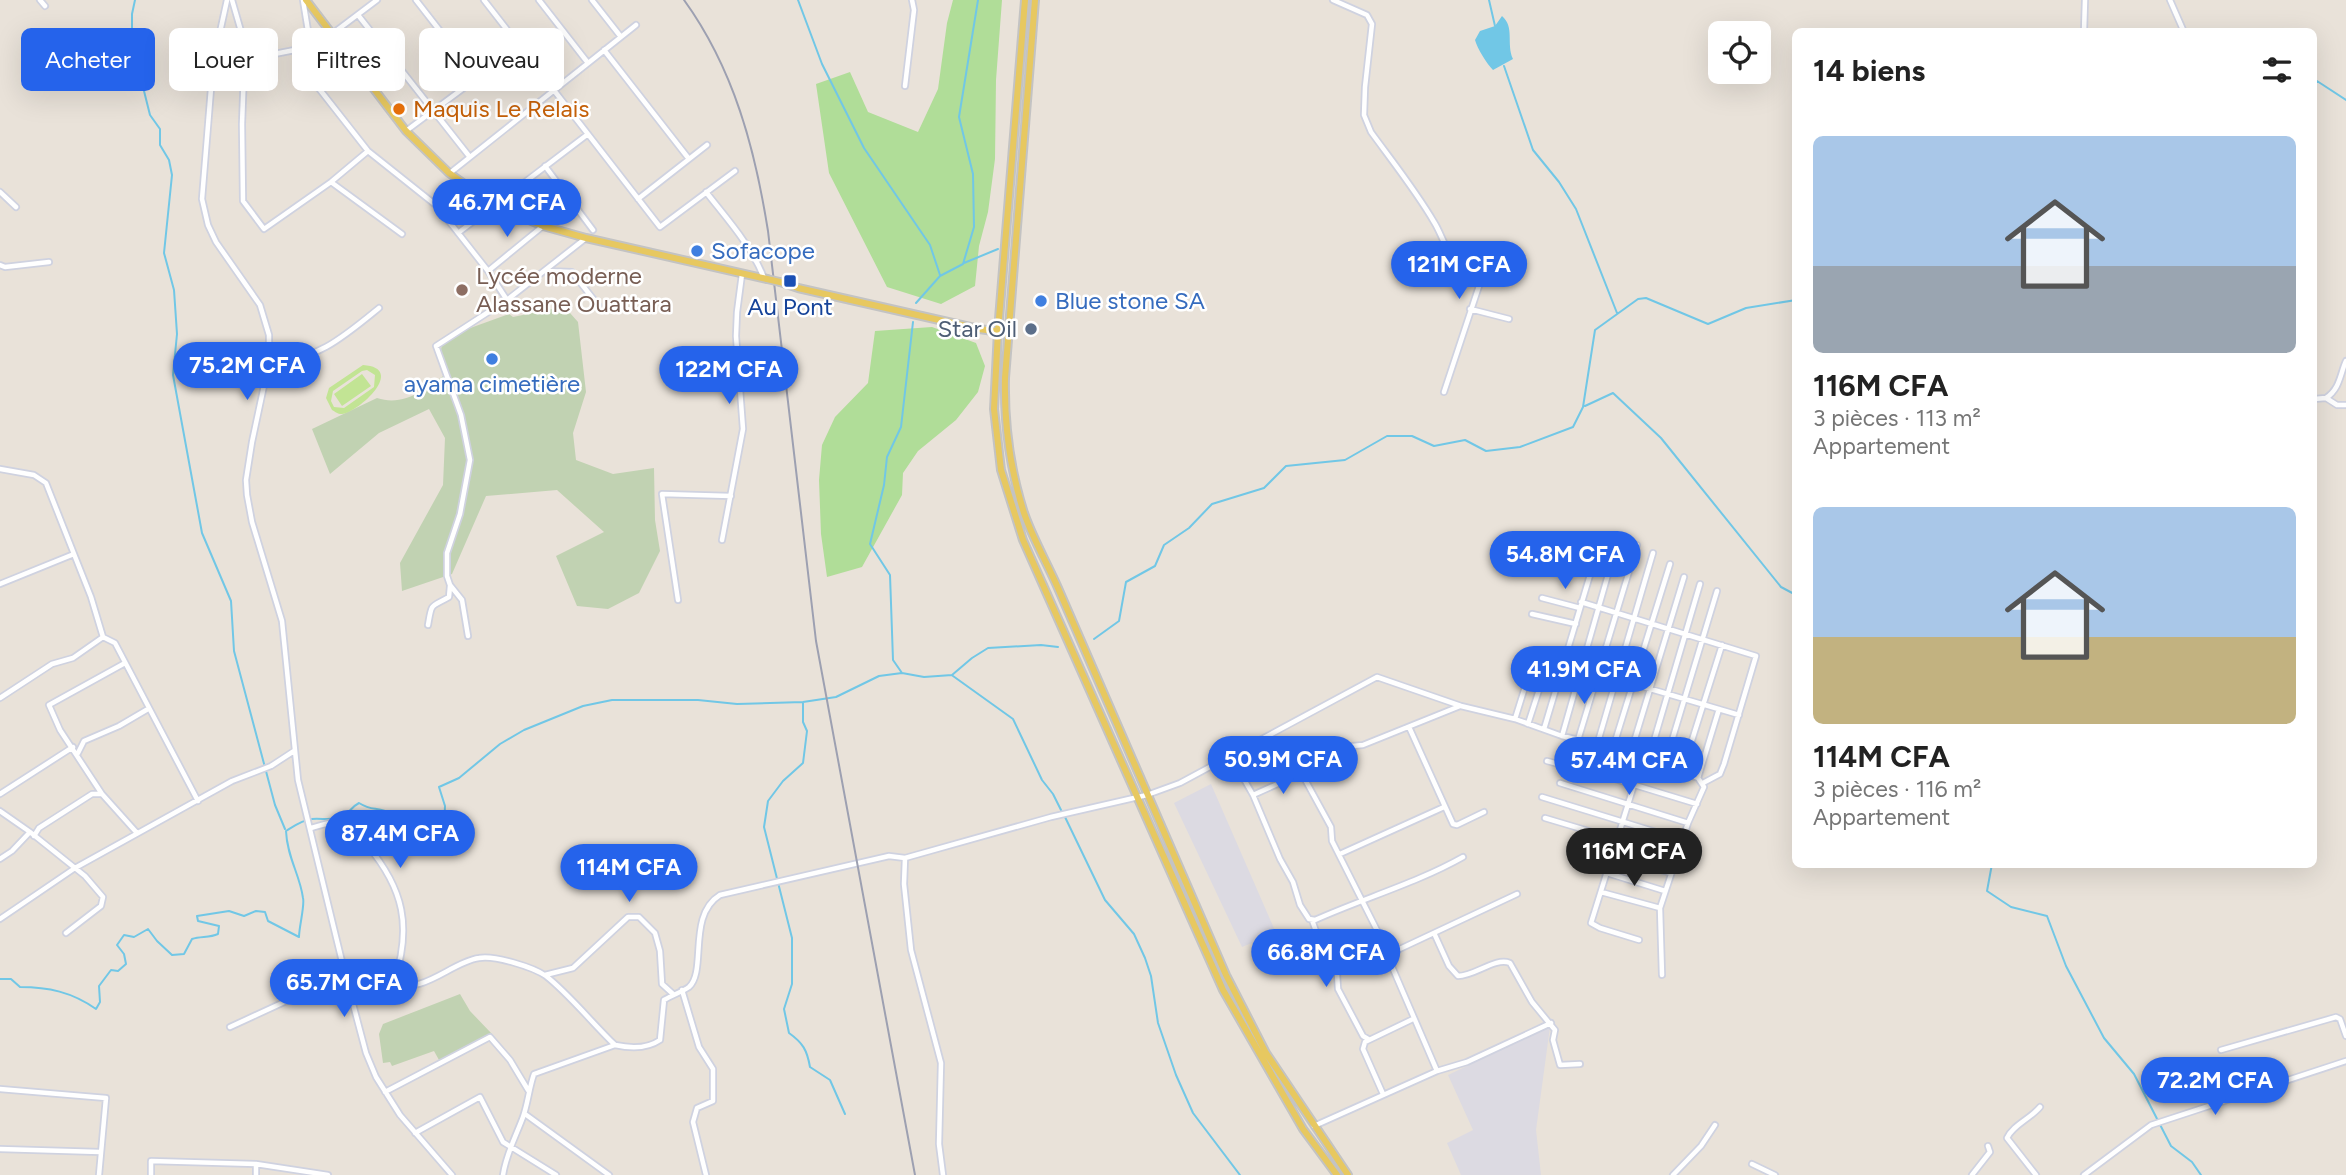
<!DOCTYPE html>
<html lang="fr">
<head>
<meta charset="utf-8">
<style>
	body { margin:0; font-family:Figtree,sans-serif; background:#f2f2f2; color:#222; height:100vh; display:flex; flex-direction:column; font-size:26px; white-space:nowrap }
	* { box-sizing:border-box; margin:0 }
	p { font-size:23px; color:#767676 }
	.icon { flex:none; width:38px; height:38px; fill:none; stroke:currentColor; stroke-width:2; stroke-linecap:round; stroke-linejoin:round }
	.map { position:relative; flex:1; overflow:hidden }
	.details { position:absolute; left:1792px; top:28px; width:525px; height:840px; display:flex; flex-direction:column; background:#fff; border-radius:10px; box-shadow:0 7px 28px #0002 }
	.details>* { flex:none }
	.banner { position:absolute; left:21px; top:28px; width:665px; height:63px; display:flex; gap:14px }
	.buttons { position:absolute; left:1708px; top:21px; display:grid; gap:14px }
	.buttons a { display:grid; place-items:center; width:63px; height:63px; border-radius:10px; background:#fff; box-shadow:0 7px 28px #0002; font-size:35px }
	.price { position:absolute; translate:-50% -60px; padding:0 16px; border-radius:24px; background:#2563eb; color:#fff; font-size:23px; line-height:46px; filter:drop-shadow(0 2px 4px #0008) }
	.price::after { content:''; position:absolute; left:50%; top:42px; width:21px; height:16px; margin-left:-10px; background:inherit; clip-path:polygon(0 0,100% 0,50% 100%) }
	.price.selected { background:#222; color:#fff }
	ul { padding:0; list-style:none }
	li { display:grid; align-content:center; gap:14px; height:371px; padding:0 21px }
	li span { display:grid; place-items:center; height:217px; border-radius:10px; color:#555 }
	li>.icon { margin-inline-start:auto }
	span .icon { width:126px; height:126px; fill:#fffc; stroke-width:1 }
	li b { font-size:30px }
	h2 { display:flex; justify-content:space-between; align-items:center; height:84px; padding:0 21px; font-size:30px }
	.chip { padding:0 24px; border-radius:10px; background:#fff; box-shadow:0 7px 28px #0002; font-size:24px; line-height:63px }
	.chip.selected { background:#2563eb; color:#fff }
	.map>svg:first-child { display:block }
	.industrial { fill:#dcdae2 }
	.green { fill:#b0dd98 }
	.cemetery { fill:#c1d2b2 }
	.pitch { fill:#c2e494; fill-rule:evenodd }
	.water { fill:#71c7e6 }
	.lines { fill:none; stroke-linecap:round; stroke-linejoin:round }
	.stream { stroke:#71c7e6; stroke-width:2 }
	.minor-casing { stroke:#cfd2e0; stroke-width:8 }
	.major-casing { stroke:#c3c3c3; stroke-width:10 }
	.minor { stroke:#fff; stroke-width:4.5 }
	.major { stroke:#e7c860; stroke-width:6 }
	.rail { stroke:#9da0b1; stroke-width:2 }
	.major-bridge-casing { stroke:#c3c3c3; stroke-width:10; stroke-linecap:butt }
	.major-bridge { stroke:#e7c860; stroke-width:6 }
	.food-dot { fill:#e8710a; stroke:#fff; stroke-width:2.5 }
	.shop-dot { fill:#3f7fe0; stroke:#fff; stroke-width:2.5 }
	.transit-dot { fill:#1a4fb4; stroke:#fff; stroke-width:2.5 }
	.education-dot { fill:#8d6e63; stroke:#fff; stroke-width:2.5 }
	.service-dot { fill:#5c6f8a; stroke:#fff; stroke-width:2.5 }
	.labels { text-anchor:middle; stroke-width:5; stroke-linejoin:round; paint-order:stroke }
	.food-label { font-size:24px; fill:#c56008; stroke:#fff; text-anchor:start }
	.shop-label { font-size:24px; fill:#366cbe; stroke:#fff; text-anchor:start }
	.education-label { font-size:24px; fill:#785e54; stroke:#fff; text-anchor:start }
	.transit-label { font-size:24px; fill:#164399; stroke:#fff }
	.service-label { font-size:24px; fill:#4e5e75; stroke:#fff; text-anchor:end }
</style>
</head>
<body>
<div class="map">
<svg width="2346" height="1175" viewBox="0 0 2346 1175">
	<rect width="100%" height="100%" fill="#e9e2d9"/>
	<path class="industrial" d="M1211,784L1276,933L1242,947L1174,803Z
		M1550,1027L1536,1130L1541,1175H1461L1447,1143L1473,1130L1448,1075Z"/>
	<path class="green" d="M953,0H1002L996,80L995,159L988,212L979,246L975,286L941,304L887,287L829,173L816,84L850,72L868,112L918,132L938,89L947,23Z
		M932,327L976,343L985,366L978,392L956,420L918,451L903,473L902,495L862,567L827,577L821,534L819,480L822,445L835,417L868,383L875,331Z"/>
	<path class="cemetery" d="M562,304L578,322L586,392L573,433L576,460L613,474L654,468L655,520L660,551L639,593L608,609L577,606L556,556L604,532L557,490L486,496L452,574L402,591L400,563L443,485L445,438L429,409L379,433L330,474L312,429L377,398C404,407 426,389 447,373L441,350L442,344L462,331L509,314L513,317L552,309Z
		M460,994L470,1011L492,1034L439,1060L434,1051L392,1066L390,1062L383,1063L379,1034L383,1024Z"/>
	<path class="pitch" d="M363,365C407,368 359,412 342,414C337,414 336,412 332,410L326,398L329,388ZM367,370L375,375L374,387L344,408L334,407L331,401L333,391L362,371Z
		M362,374L371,386L342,406L334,394Z"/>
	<path class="water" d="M1502,16C1515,27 1506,44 1513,59L1493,70C1487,64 1477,48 1475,40L1480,31L1495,26Z"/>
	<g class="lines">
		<path class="stream" d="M135,0L132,14V43L150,115L160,129V145L169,160L172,175L164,253L174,290L177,334L173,375L202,533L231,601L234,651L275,805L285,829
			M798,0L822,64L864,148L930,245L940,275
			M1489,0L1495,26
			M1504,66L1533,150L1559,182L1576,209L1617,313
			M2314,85L2317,81L2346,100
			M964,263L998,249
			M916,303L940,276L963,264L974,227L973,174L959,117L978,0
			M1585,406L1613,393L1661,438L1781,587L1796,595
			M1094,639L1119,621L1126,582L1155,566L1164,545L1189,528L1212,504L1264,488L1286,466L1345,460L1387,436H1412L1434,446L1465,440L1486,451L1520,447L1573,427L1583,407L1595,330L1638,299L1646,298L1708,324L1746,308L1796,300
			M902,673L893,660L890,575L870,544L884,485L887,457L901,427L913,322
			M953,676L1013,719L1042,780L1053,794L1062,812
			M803,703V722L807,731L803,763L783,781L768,801L764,827L792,938V984L784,1009L789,1033C803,1043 807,1050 810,1067L830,1080L845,1114
			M1065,817L1105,900L1134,934L1145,958L1151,976L1158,1023L1176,1075L1193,1113L1240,1175
			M1992,864L1987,891L2011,907L2047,916L2066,966L2104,1038L2134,1074L2171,1146L2192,1162L2201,1175
			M0,979H11L20,987C48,987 72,992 96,1009L100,1002L99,986L111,970L118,971L126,964L124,954L117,945L124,935L134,937L148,929L157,941L172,955L184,954L192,939C201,936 209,938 218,934L219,926L198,921L197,916L229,911L244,916L256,911L265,912L268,921L299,937C299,927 305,905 303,898C300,875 287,857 286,831C294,826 302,820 312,819C322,818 332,821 341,817C349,814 351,807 359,803C372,811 375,807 385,811C412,822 410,845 444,827L445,806L439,787L459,778L500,744L524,730L583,706L612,700H698L737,704L803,702L836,697L879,676L902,673L924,677L952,675L972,658L988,648L1041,645L1058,647"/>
		<defs>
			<path id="minor" d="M40,0L45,6
				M227,0L213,64L202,199L208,225L216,242L260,305L269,335V362L252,442L246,480L247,495L252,522L282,621L298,780L345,974L366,1053L376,1077L400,1115L452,1175
				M232,0L245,45L242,124L243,201L264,229L331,182L368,151
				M303,0L317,86L368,151L437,206L488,271L507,300
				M416,0L476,77
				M484,0L660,227L735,171
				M539,0L588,63
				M592,0L621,37
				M1333,0L1367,15L1372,24L1365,87L1364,115L1371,132C1392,161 1416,191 1434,222C1441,233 1444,246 1452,256C1461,270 1478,267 1479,286L1444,392
				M2170,0L2184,32
				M358,15L469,156
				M2084,32L2085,0
				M332,34L377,0
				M604,50L689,159
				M259,57L310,47
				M905,86L914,10L912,0
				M406,131L520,46
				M545,166L593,230
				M450,173L636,25
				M331,182L402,234
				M0,192L16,207
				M706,192C727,219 751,245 764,278
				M638,199L707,145
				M458,233L588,134
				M0,265L5,267L49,262
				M488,271L543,226
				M545,271L572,272L598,305
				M1470,309L1509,319
				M269,362C314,363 346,335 379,308
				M2326,398C2340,389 2340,374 2346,361
				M2314,399L2326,398L2337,405H2346
				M0,469L34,475L46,483L74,554
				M722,540L743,429L736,336L737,312L742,274
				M0,584L74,554L91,597L103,637L115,643L198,801
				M1542,598L1580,608
				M678,600L662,494L731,496
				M1581,602L1756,656L1724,764L1720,774L1703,783
				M1532,614L1576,624
				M428,625C432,602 430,608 449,597L450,586
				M468,636L462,600L450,585L447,576V553L460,514L470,460L461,415L436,346L507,300L586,238
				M1525,652L1739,715
				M0,698L52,664L73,658L103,637
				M1515,719L1535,655
				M1528,724L1549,659
				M1409,727L1453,824L1457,825L1484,812
				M1544,729L1593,565
				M1562,736L1615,550
				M1262,740L1290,752L1363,745L1460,706
				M1578,740L1637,545
				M1597,745L1653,553
				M1613,748L1670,564
				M1290,752L1331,827L1332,841L1389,954L1390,962L1437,1071
				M1623,752L1615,779L1697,804
				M78,753L84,741L119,726L148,709
				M1630,755L1684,577
				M1547,761L1615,779
				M1648,761L1700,584
				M1214,765L1241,774L1253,795L1280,859L1293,882L1300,905L1309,919L1315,920C1364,898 1417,883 1463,857
				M1664,767L1717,591
				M1682,772L1722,645
				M1698,778L1719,709
				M1560,783L1688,823
				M1634,785L1591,923L1600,928L1639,940
				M0,794L73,747
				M102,794L60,730L49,705L125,663
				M1253,795L1302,773
				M1542,797L1682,840
				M0,811L30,832
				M1545,818L1676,857
				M311,828C319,826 329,822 337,822C350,822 360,836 367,845C404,889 412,927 394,982C422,996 451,962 479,958C494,955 533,967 546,976C569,994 593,1024 615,1045
				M34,836L39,828L92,794H102L137,833
				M1340,854L1444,807
				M1613,856L1671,873
				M905,858L904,884L911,950L941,1063L939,1144L943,1175
				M0,859L12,851L30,832L75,868L232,781L271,766L294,751
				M1607,873L1665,891
				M1601,892L1660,908
				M0,919L75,868L85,876L103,897L101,906L66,933
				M1312,920L1322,948L1337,974L1338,989L1363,1036L1368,1039
				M1434,933L1449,966L1458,976C1475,976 1495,957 1510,963L1532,1002L1555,1030L1553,1040L1560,1065L1580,1064
				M1389,954L1517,894
				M545,975L573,968L628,917H639L655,933L660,951L662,984L673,994
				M682,990L699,1047L713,1069V1101L697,1108L693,1122L706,1175
				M230,1027L345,974
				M2221,1050L2336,1017L2340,1019L2346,1036
				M0,1089L106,1098L99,1175
				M385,1092L490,1037L510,1060L528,1090
				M1383,1094L1363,1049L1365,1042L1413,1019
				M525,1114L609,1175
				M1314,1126L1437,1071L1467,1062L1551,1023
				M415,1133L480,1097L503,1142L556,1175
				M0,1149L100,1152
				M1752,1164L1775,1175
				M151,1175V1161L256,1164L328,1175
				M256,1175V1164
				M503,1175C506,1154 516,1136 523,1117C528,1103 529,1088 534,1074L615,1045C629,1048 647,1049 660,1040L664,1000C672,995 682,992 689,987C707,971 687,915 720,895L889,856L905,858L1051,817L1147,795L1180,783L1377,677L1461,706L1515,719L1562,736L1613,748L1698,778L1704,787L1688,823L1660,908L1662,975
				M1673,1175L1701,1146L1715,1125
				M1972,1175L1990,1152L1988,1146
				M2036,1175L2007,1138C2013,1125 2030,1119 2040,1107
				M2084,1175L2151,1125L2346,1061"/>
			<path id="major" d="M306,0L406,131L449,173L494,205L543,226L586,238L767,279
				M1025,0L998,331L994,409L1001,470L1023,540L1223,990L1303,1129L1337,1175
				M1035,0L1005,378C1004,424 1010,469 1024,513C1033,539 1047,563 1058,588L1226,975L1266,1053L1348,1175
				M780,282L798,288L979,329L1008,333"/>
		</defs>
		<use href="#minor" class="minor-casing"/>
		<use href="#major" class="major-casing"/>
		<use href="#minor" class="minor"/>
		<use href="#major" class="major"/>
		<path class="rail" d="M684,0C734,69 755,149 768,231L816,641L915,1175"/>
		<defs>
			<path id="major-bridge" d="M767,279L780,282"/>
		</defs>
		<use href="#major-bridge" class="major-bridge-casing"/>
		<use href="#major-bridge" class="major-bridge"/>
	</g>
	<circle class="food-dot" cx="399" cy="109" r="7"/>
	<g class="shop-dot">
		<circle cx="697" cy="251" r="7"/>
		<circle cx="1041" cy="301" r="7"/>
		<circle cx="492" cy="359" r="7"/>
	</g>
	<rect class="transit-dot" x="783" y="274" width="14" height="14" rx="3.5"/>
	<circle class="education-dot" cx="462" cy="290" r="7"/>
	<circle class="service-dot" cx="1031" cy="329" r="7"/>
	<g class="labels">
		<g class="food-label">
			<text x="413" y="117">Maquis Le Relais</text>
		</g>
		<g class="shop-label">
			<text x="711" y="259">Sofacope</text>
			<text x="1055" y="309">Blue stone SA</text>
			<text x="492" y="392" text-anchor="middle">ayama cimetière</text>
		</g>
		<g class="education-label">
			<text x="476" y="284">Lycée moderne<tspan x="476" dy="28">Alassane Ouattara</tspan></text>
		</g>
		<g class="transit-label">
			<text x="790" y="315">Au Pont</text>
		</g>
		<g class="service-label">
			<text x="1017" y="337">Star Oil</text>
		</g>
	</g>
</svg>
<div class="buttons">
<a><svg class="icon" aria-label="locate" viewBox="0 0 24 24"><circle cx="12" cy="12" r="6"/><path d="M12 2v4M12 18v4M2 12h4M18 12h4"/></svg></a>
</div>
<b class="price" style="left:507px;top:239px">46.7M CFA</b>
<b class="price" style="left:1459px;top:301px">121M CFA</b>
<b class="price" style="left:247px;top:402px">75.2M CFA</b>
<b class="price" style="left:729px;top:406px">122M CFA</b>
<b class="price" style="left:1565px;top:591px">54.8M CFA</b>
<b class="price" style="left:1584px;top:706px">41.9M CFA</b>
<b class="price" style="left:1283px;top:796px">50.9M CFA</b>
<b class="price" style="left:1629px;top:797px">57.4M CFA</b>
<b class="price" style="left:400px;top:870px">87.4M CFA</b>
<b class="price selected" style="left:1634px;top:888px">116M CFA</b>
<b class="price" style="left:629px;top:904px">114M CFA</b>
<b class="price" style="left:1326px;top:989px">66.8M CFA</b>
<b class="price" style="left:344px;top:1019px">65.7M CFA</b>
<b class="price" style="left:2215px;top:1117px">72.2M CFA</b>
<div class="banner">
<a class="chip selected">Acheter</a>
<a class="chip">Louer</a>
<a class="chip">Filtres</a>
<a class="chip">Nouveau</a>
</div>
<section class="details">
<h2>14 biens<svg class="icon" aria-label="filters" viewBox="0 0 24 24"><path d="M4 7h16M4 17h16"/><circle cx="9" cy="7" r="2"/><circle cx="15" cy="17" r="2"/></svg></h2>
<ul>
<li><span style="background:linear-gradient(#a9c7e8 60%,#9aa5b1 0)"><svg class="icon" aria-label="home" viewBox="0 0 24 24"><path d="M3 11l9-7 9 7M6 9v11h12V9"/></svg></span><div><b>116M CFA</b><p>3 pièces · 113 m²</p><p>Appartement</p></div></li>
<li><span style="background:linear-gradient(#a9c7e8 60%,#c2b280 0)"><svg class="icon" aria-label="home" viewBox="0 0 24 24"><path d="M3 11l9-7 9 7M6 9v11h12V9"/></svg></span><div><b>114M CFA</b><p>3 pièces · 116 m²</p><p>Appartement</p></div></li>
</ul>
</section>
</div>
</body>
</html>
